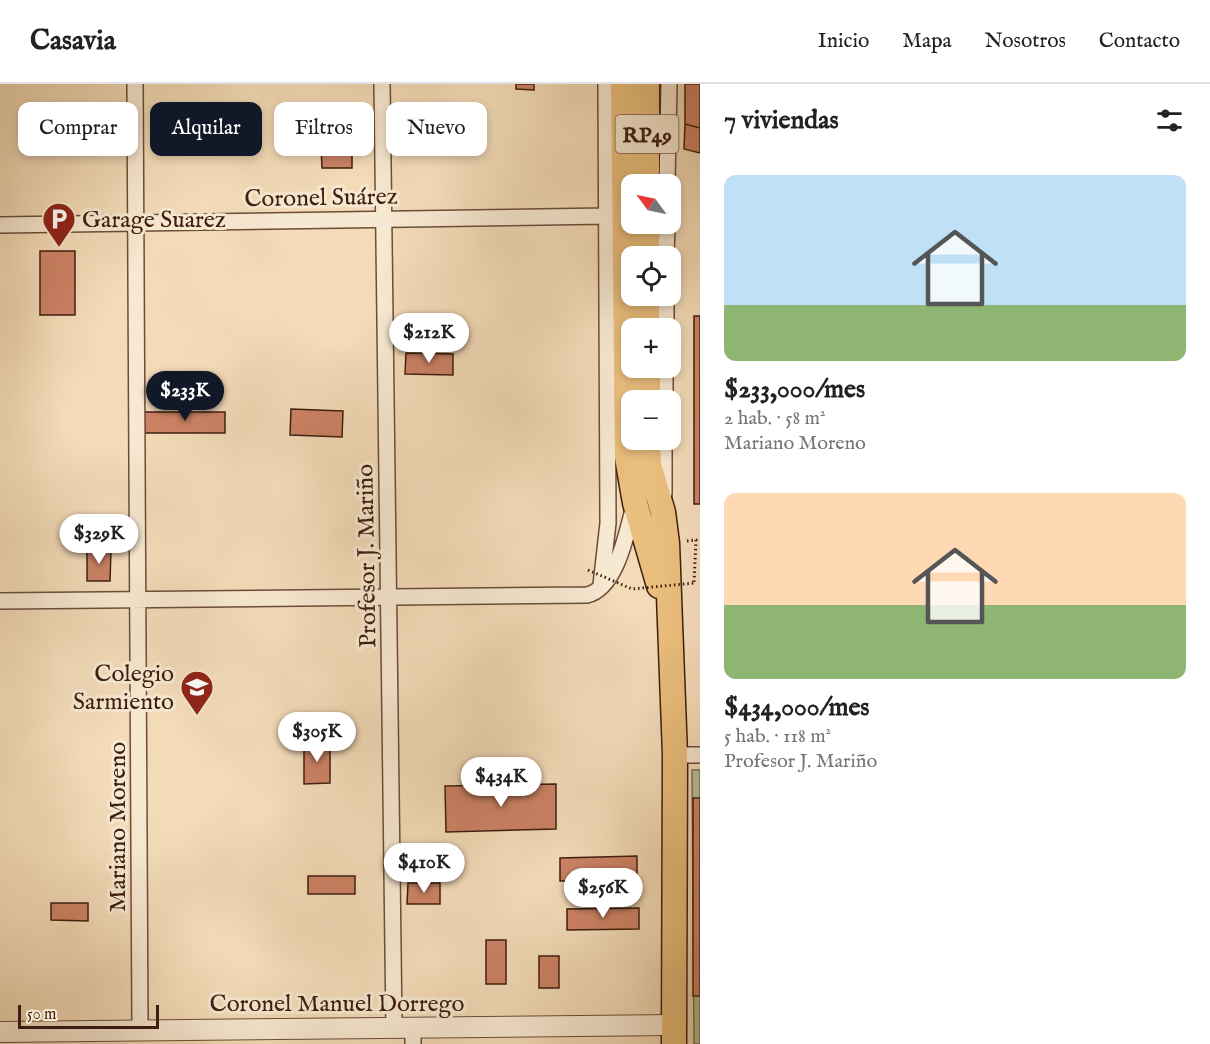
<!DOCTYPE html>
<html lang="es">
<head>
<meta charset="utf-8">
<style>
	body { margin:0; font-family:"IM FELL English",serif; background:#f6f6f6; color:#222; height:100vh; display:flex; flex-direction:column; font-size:22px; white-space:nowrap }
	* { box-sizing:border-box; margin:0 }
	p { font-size:20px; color:#767676 }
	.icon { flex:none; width:33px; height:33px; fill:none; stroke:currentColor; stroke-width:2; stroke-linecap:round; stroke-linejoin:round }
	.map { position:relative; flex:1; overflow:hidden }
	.panel { display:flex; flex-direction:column; background:#fff; width:510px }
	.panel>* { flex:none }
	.guide { position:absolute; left:18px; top:18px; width:570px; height:54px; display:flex; gap:12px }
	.needle { width:39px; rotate:303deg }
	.buttons { position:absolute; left:621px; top:90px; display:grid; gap:12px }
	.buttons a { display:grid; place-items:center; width:60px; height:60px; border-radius:12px; background:#fff; box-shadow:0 3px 9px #0003; font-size:30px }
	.scale { position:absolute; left:18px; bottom:15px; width:141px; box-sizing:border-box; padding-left:6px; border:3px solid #3e1e10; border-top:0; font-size:16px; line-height:21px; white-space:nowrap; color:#3e1e10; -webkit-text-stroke:4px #f7e8d1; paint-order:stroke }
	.price { position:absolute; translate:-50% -51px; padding:0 14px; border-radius:21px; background:#fff; color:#222; font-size:20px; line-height:39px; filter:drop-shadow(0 2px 3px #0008) }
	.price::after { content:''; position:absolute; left:50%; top:36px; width:18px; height:14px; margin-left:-9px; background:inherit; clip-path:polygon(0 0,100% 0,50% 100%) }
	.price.active { background:#111827; color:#fff }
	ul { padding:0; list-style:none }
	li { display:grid; align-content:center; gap:12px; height:318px; padding:0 24px }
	li span { display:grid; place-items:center; height:186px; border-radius:12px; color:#555 }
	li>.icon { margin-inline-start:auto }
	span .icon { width:108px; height:108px; fill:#fffc; stroke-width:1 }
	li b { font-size:26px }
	h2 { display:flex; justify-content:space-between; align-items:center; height:72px; padding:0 24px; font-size:26px }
	.tag { padding:0 21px; border-radius:12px; background:#fff; box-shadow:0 3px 9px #0003; font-size:21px; line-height:54px }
	.tag.active { background:#111827; color:#fff }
	header { display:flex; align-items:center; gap:36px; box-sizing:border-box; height:84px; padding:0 30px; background:#fff; border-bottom:2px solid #e0e0e0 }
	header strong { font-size:28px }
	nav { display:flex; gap:33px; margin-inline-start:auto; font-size:21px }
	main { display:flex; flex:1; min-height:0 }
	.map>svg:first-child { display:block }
	.green { fill:#b5c193; stroke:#7a7052; stroke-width:1.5 }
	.building { fill:#cc8265; stroke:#3e1e10; stroke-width:1.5 }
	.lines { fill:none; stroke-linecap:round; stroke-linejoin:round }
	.minor-casing { stroke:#6b4d3a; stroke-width:18 }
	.tertiary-casing { stroke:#6b4d3a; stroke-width:22 }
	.primary-casing { stroke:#3e1e10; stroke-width:27 }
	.path { stroke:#3e1e10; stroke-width:3; stroke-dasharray:1.5 3; stroke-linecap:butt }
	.minor { stroke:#f7e8d1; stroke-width:15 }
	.tertiary { stroke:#f7e8d1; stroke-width:20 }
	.primary { stroke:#eabe7c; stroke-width:24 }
	.path-bridge { stroke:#3e1e10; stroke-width:3; stroke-dasharray:1.5 3; stroke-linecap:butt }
	.labels { text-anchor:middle; stroke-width:6; stroke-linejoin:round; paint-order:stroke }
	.shield { fill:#f7e8d1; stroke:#765b4a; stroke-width:1.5 }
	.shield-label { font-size:22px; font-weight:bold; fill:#3e1e10 }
	.street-label { font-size:24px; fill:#3e1e10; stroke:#f7e8d1 }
	.poi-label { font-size:24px; fill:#3e1e10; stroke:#f7e8d1; text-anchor:start }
</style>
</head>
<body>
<header>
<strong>Casavia</strong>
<nav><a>Inicio</a><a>Mapa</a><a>Nosotros</a><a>Contacto</a></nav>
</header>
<main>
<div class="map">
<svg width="700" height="960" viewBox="0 0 700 960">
	<rect width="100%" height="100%" fill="#f3dbb8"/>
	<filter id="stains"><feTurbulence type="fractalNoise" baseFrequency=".00333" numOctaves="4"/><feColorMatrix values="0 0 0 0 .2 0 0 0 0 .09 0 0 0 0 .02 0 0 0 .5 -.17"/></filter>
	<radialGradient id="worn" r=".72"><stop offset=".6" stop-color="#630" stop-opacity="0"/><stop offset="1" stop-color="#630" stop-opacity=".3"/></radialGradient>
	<path class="green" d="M692,686H700V960H694Z"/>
	<path class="building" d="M516,0H534V6L516,5Z
		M685,0H700V44L685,40Z
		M685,40L700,44V69L684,65Z
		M352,61V84H322L321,62Z
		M40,167H75V231H40Z
		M694,232H700V420H694Z
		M406,269L453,270V291L405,290Z
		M291,325L343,327L342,353L290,351Z
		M144,328H225V349H145Z
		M87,466H111L110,497H87Z
		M304,659H330V699L304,700Z
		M556,700V745L446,748L445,702Z
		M693,714H700V912H693Z
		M637,772V795L560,797V774Z
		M308,792H355V810H308Z
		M408,799H440V820H407Z
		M51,819H88V837L51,836Z
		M639,824V845L567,846V825Z
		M486,856H506V900H486Z
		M539,872H559V904H539Z"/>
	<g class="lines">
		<defs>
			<path id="minor" d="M135,0L140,947
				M382,0L394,944
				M667,100L669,0
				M0,141L607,132
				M666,172L667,140
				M666,244V212
				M665,316V284
				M664,410V356
				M601,501L608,439L606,0
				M0,517L587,511C617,504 627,447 634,422
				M675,671H700
				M413,945V960"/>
			<path id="tertiary" d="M0,948L674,941"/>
			<path id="primary" d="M623,0L627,373L635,419L659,502
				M647,0V100
				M647,140V172
				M647,212V244
				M648,284V316
				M648,356L649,381L663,428L667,459L675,671L674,960"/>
		</defs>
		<use href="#minor" class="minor-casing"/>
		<use href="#tertiary" class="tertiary-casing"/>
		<use href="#primary" class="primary-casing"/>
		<path class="path" d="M687,457L696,456L694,499"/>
		<use href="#minor" class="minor"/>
		<use href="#tertiary" class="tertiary"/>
		<use href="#primary" class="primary"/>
		<path class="path-bridge" d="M588,486L632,505L694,499"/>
	</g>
	<defs>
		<symbol id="parking-pin" viewBox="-11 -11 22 30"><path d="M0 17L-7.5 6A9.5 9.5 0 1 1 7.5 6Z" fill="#8f2418" stroke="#f7e8d1"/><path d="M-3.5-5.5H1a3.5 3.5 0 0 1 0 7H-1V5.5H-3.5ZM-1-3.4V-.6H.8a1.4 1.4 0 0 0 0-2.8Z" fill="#fff"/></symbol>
		<symbol id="university-pin" viewBox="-11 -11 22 30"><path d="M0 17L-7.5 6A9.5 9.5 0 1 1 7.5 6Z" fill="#8f2418" stroke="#f7e8d1"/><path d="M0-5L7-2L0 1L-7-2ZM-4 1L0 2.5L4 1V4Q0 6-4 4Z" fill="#fff"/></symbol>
	</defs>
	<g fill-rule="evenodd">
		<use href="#parking-pin" x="40" y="116" width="38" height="52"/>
		<use href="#university-pin" x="178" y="584" width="38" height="52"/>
	</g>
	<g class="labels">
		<rect class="shield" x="615.5" y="31" width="63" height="38" rx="4.5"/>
		<g class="shield-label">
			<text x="647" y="58">RP49</text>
		</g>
		<g class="street-label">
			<text transform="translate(321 113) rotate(-1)" y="8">Coronel Suárez</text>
			<text transform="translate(366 472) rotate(-91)" y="8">Profesor J. Mariño</text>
			<text transform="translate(117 743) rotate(-90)" y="8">Mariano Moreno</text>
			<text x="337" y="927">Coronel Manuel Dorrego</text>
		</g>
		<g class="poi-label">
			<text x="82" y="143">Garage Suarez</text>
			<text x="174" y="597" text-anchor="end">Colegio<tspan x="174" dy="28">Sarmiento</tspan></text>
		</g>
	</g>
	<rect width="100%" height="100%" filter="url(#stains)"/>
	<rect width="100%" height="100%" fill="url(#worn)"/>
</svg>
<div class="buttons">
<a><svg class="needle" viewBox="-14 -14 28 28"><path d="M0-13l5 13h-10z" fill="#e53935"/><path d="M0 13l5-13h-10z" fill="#767676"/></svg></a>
<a><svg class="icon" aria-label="locate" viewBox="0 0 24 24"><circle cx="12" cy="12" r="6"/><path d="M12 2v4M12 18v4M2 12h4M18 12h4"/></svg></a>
<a>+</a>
<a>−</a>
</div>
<div class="scale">50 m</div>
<b class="price" style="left:429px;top:280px">$212K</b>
<b class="price active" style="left:185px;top:338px">$233K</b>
<b class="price" style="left:99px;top:481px">$329K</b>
<b class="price" style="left:317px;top:679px">$305K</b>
<b class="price" style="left:501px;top:724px">$434K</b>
<b class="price" style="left:424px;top:810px">$410K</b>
<b class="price" style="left:603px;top:835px">$256K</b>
<div class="guide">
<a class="tag">Comprar</a>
<a class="tag active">Alquilar</a>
<a class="tag">Filtros</a>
<a class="tag">Nuevo</a>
</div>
</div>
<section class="panel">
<h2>7 viviendas<svg class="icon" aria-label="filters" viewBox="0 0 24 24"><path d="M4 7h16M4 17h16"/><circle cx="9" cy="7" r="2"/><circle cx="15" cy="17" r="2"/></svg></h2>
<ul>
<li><span style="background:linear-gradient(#bfe0f5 70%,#8fb573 0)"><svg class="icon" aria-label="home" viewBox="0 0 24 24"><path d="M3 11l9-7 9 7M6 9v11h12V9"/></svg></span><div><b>$233,000/mes</b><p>2 hab. · 58 m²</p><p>Mariano Moreno</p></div></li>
<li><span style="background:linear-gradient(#ffd9b3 60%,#8fb573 0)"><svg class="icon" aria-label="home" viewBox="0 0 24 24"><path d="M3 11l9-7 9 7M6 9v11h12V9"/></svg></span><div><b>$434,000/mes</b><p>5 hab. · 118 m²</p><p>Profesor J. Mariño</p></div></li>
</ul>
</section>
</main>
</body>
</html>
